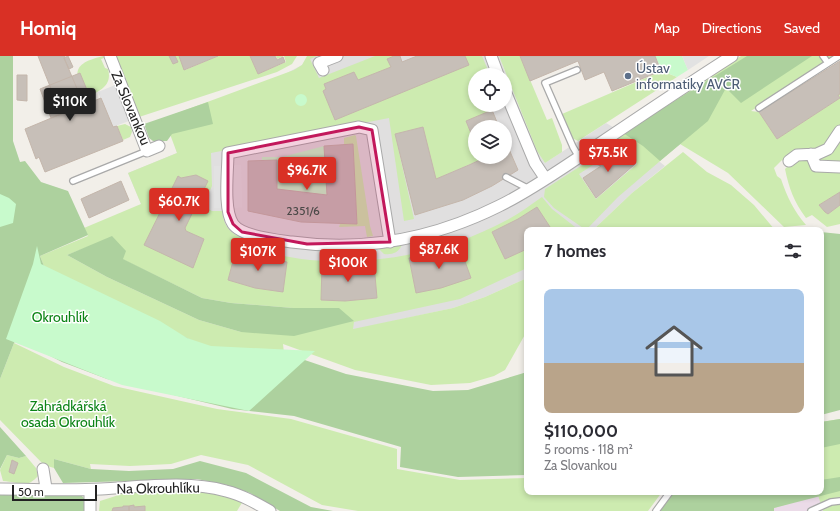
<!DOCTYPE html>
<html lang="en">
<head>
<meta charset="utf-8">
<style>
	body { margin:0; font-family:Cabin,sans-serif; background:#f7f7f7; color:#2b2b33; height:100vh; display:flex; flex-direction:column; font-size:15px; white-space:nowrap }
	* { box-sizing:border-box; margin:0 }
	p { font-size:13px; color:#7c7c81 }
	.icon { flex:none; width:22px; height:22px; fill:none; stroke:currentColor; stroke-width:2; stroke-linecap:round; stroke-linejoin:round }
	.map { position:relative; flex:1; overflow:hidden }
	.details { position:absolute; left:524px; top:171px; width:300px; height:268px; display:flex; flex-direction:column; background:#fff; border-radius:8px; box-shadow:0 2px 6px #0003 }
	.details>* { flex:none }
	.tools { position:absolute; left:468px; top:12px; display:grid; gap:8px }
	.tools a { display:grid; place-items:center; width:44px; height:44px; border-radius:50%; background:#fff; box-shadow:0 2px 6px #0003; font-size:20px }
	.scale { position:absolute; left:12px; bottom:10px; width:85px; box-sizing:border-box; padding-left:4px; border:2px solid #222; border-top:0; font-size:11px; line-height:14px; white-space:nowrap; color:#222; -webkit-text-stroke:3px #fff; paint-order:stroke }
	.price { position:absolute; translate:-50% -34px; padding:0 9px; border-radius:4px; background:#d93025; color:#fff; font-size:13px; line-height:26px; filter:drop-shadow(0 1px 2px #0008) }
	.price::after { content:''; position:absolute; left:50%; top:24px; width:12px; height:9px; margin-left:-6px; background:inherit; clip-path:polygon(0 0,100% 0,50% 100%) }
	.price.on { background:#222; color:#fff }
	ul { padding:0; list-style:none }
	li { display:grid; align-content:center; gap:8px; height:212px; padding:0 20px }
	li span { display:grid; place-items:center; height:124px; border-radius:8px; color:#555 }
	li>.icon { margin-inline-start:auto }
	span .icon { width:72px; height:72px; fill:#fffc; stroke-width:1 }
	li b { font-size:17px }
	h2 { display:flex; justify-content:space-between; align-items:center; height:48px; padding:0 20px; font-size:17px }
	header { display:flex; align-items:center; gap:24px; box-sizing:border-box; height:56px; padding:0 20px; background:#d93025; color:#fff }
	header strong { font-size:19px }
	nav { display:flex; gap:22px; margin-inline-start:auto; font-size:14px }
	.map>svg:first-child { display:block }
	.residential { fill:#e0dfdf; fill-rule:evenodd }
	.industrial { fill:#ebdbe8 }
	.grass { fill:#cdebb0; fill-rule:evenodd }
	.forest { fill:#add19e }
	.park { fill:#c8facc }
	.parking { fill:#e2e2e2 }
	.building { fill:#c7bfb8; stroke:#c4b6ab }
	.lines { fill:none; stroke-linecap:round; stroke-linejoin:round }
	.lane-casing { stroke:#a9a9a9; stroke-width:8 }
	.street-casing { stroke:#a9a9a9; stroke-width:13 }
	.lane { stroke:#fff; stroke-width:5.5 }
	.street { stroke:#fff; stroke-width:11 }
	.marked { fill:#c2185b; fill-opacity:0.2; stroke:#c2185b; stroke-width:3; stroke-linejoin:round }
	.service-dot { fill:#5c6f8a; stroke:#fff; stroke-width:1.5 }
	.labels { text-anchor:middle; stroke-width:3; stroke-linejoin:round; paint-order:stroke }
	.number-label { font-size:12px; fill:#4b4948 }
	.service-label { font-size:14px; fill:#4e5e75; stroke:#fff; text-anchor:start }
	.street-label { font-size:14px; fill:#222; stroke:#fff }
	.park-label { font-size:14px; fill:#0c8416; stroke:#fff }
</style>
</head>
<body>
<header>
<strong>Homiq</strong>
<nav><a>Map</a><a>Directions</a><a>Saved</a></nav>
</header>
<div class="map">
<svg width="840" height="455" viewBox="0 0 840 455">
	<rect width="100%" height="100%" fill="#f2efe9"/>
	<path class="residential" d="M308,0H499L537,95L545,107L606,67L623,77L665,110L632,137L593,174H527V222L485,241L453,252L352,274L354,265L339,252H293L126,195L141,148L128,117L177,97L172,78L302,9ZM475,19H505V49H475ZM475,71H505V101H475Z"/>
	<path class="industrial" d="M818,439L840,455H774L773,452Z"/>
	<path class="grass" d="M103,0L104,2L101,3L105,12L108,13C113,31 98,36 84,42C74,15 72,8 103,0Z
		M116,0H179L185,14L218,0H250L258,18L286,6L284,0L277,3L276,0H297L292,8L277,16L139,61Z
		M307,0H317L310,3L319,22L375,0H394L388,3L391,11L358,24L354,16L324,28L326,33L323,35L335,64L468,9L465,0H482L490,19H475V49L503,50L466,65L475,87V101H481L482,103L436,123L423,71L395,78L414,163L404,165L389,62L211,97L212,130L203,150L212,155H222C224,170 229,177 243,182L242,190C264,195 287,202 310,204C376,210 448,196 507,164C519,158 530,149 542,141L552,153L579,174H552L537,151L518,163L492,176L505,203L527,193V212L460,243L354,266L353,273L453,252L485,241L527,222V275L505,314L494,320L470,327L431,329L355,314L283,288L284,297L209,293L44,210L40,200L88,180L84,172L141,148L128,117L177,97L164,62L294,14L302,9ZM196,119L185,172L186,175L204,183L193,211L145,189L181,122ZM459,189L465,205L441,232L416,237L409,203ZM90,190L122,203L202,242L231,247L293,252H339L241,276L199,264L107,221L67,199ZM236,195L265,202L287,206L283,236L255,232L228,224ZM374,208L377,242L345,245L321,244L322,209Z
		M499,0H520L547,64L552,62L562,89V96L545,107L537,95Z
		M741,0H835L751,55L759,56L777,83L840,42L838,39L840,38V136L819,149L828,158L840,149V168L827,171L812,159L806,162C794,146 789,132 785,113L789,109L782,104L774,112L777,120L781,123C787,141 794,155 806,169L784,171L728,117L680,88L618,141L586,174L554,152L544,141L545,133L590,104L593,109L579,118L596,143L637,108L627,93L613,101L609,94L610,86Z
		M662,15L677,21L578,85L572,82L562,58Z
		M125,68L131,71L132,76L130,81L123,84L117,70Z
		M355,79L356,80L370,170L373,180L367,181L365,170L339,171L340,168H357L353,88L344,89V82Z
		M683,96L707,116L731,129L754,149L775,174H593L632,137Z
		M402,189C398,197 392,199 384,198L379,193Z
		M14,287L64,311L114,330L217,353L291,363L397,393V413L460,424L527,422V436H662L648,455H358L322,449L248,409L201,399L171,408L130,410L90,408L91,413L54,403V412L44,409L0,364V323Z
		M840,363V455H823L818,439L774,452V455L672,436H821V366Z
		M7,399L19,402L26,400L36,412L38,420C27,433 19,426 3,425L0,414Z
		M208,435L243,445L237,455H99L100,445L125,437Z"/>
	<path class="forest" d="M0,0H13V85L20,106L25,105L41,126L68,135L88,179L40,200L44,210L209,293L284,297L346,318L433,335L468,334L527,316V419L458,421L400,411L401,391L294,360L232,353L107,323L62,306L17,283L14,287L0,323Z
		M747,0H812L741,47L726,32L708,65L660,105L643,90L623,77Z
		M208,46L213,68L172,78L167,85H153L149,82L144,68Z
		M821,176L840,178V354L821,359Z
		M112,180L126,195L123,203L202,242L231,247L293,252H339L354,265L294,280L241,276L199,264L107,221L67,199Z
		M840,363V388L821,392V366Z
		M0,371L26,400L19,402L7,399L0,413Z
		M54,403L91,413L129,415L173,413L200,405L246,417L311,451L333,455H280L250,437L227,429L197,423L63,427L54,412Z
		M840,421V435L774,452V455H659L672,436H821V424Z
		M0,438L81,439L84,442V455H0Z"/>
	<path class="park" d="M655,0H682L688,14L677,21L662,15Z
		M295 44a6 6 0 1 1 12 0a6 6 0 1 1-12 0Z
		M324,90L327,139L277,133V105L262,104V101H282Z
		M0,138L9,142L16,148L13,167L0,171Z
		M37,190L41,208L160,265L187,282L211,290L315,295L249,355L122,329L6,283L33,208Z"/>
	<path class="parking" d="M682,0H709L688,14Z
		M120,27L134,63L113,71L98,36Z
		M233,109H241L242,151L234,152Z
		M214,110H221V152H214Z"/>
	<path class="building" d="M38,0H65L64,2L84,49L101,42L113,71L117,70L123,85L45,116L39,101L36,103L25,73L61,58Z
		M68,0L73,11L69,13L64,2Z
		M169,0H175L178,6L173,8Z
		M179,0H218L184,14Z
		M250,0H275L277,4L283,1L285,6L258,18Z
		M394,0H400L402,6L417,0H465L469,9L335,64L323,35L326,33L324,28L354,16L358,24L391,11L387,3Z
		M520,0H655L661,15L612,35L604,16L585,24L578,5L530,25Z
		M840,5V38L838,39L840,42L777,83L759,56Z
		M80,17L92,46L51,62L40,33Z
		M17,19H27V45L17,44Z
		M492,54L499,71H475V87L466,65Z
		M423,71L436,123L469,109L482,103L481,101H505V84L518,114L492,130L463,144L415,159L395,78Z
		M353,88L357,168L301,166L248,155V105L277,104V133L327,139L324,90Z
		M626,94L635,108L596,142L583,122L601,110L596,108V102L602,100L604,103V108Z
		M196,119L208,125L185,172L186,175L204,183L193,212L144,189L178,120L181,122Z
		M121,125L129,144L89,162L81,143Z
		M840,136V149L828,158L825,156L819,149Z
		M537,151L552,174H527V193L505,203L492,176L518,163Z
		M459,189L471,222L441,232L416,237L409,202L431,198Z
		M236,194L265,202L287,206L283,236L255,232L228,224Z
		M374,208L377,242L345,245L321,244L322,209L344,210Z
		M12,404L18,407L14,418L9,416Z
		M134,449V451L145,450V455H129V450Z
		M123,450H129V455H112L113,452L123,451Z"/>
	<g class="lines">
		<defs>
			<path id="lane" d="M823,0L828,7
				M577,14L545,27L573,91L579,101
				M759,52L839,0
				M602,86L612,103
				M506,121L529,133
				M73,125L147,95
				M656,455L670,436
				M811,455L831,446L840,445"/>
			<path id="street" d="M110,0L147,95L159,90
				M491,0L498,19
				M323,14L319,7L337,0
				M505,35L535,107L545,122
				M811,98L816,110L840,111
				M789,105L797,99L817,98L828,93L840,75
				M390,186L372,74L359,71L228,97C228,115 223,153 233,168C242,181 277,184 292,186C364,196 435,182 499,150C532,134 562,112 593,92C639,61 685,30 732,0
				M43,413L46,432
				M0,433C33,433 68,435 101,433C140,431 188,424 226,435C242,439 256,447 270,455
				M90,434V455"/>
		</defs>
		<use href="#lane" class="lane-casing"/>
		<use href="#street" class="street-casing"/>
		<use href="#lane" class="lane"/>
		<use href="#street" class="street"/>
	</g>
	<path class="marked" d="M359,71L372,74L390,186L307,188L242,176L233,168L228,156V97Z"/>
	<circle class="service-dot" cx="628" cy="20" r="4"/>
	<g class="labels">
		<g class="number-label">
			<text x="303" y="159">2351/6</text>
		</g>
		<g class="service-label">
			<text x="636" y="17">Ústav<tspan x="636" dy="16">informatiky AVČR</tspan></text>
		</g>
		<g class="street-label">
			<text transform="translate(131 52) rotate(67)" y="5">Za Slovankou</text>
			<text transform="translate(158 432) rotate(-1)" y="5">Na Okrouhlíku</text>
		</g>
		<g class="park-label">
			<text x="60" y="266">Okrouhlík</text>
			<text x="68" y="355">Zahrádkářská<tspan x="68" dy="16">osada Okrouhlík</tspan></text>
		</g>
	</g>
</svg>
<div class="tools">
<a><svg class="icon" aria-label="locate" viewBox="0 0 24 24"><circle cx="12" cy="12" r="6"/><path d="M12 2v4M12 18v4M2 12h4M18 12h4"/></svg></a>
<a><svg class="icon" aria-label="layers" viewBox="0 0 24 24"><path d="M12 4l9 5-9 5-9-5zM3 14l9 5 9-5"/></svg></a>
</div>
<div class="scale">50 m</div>
<b class="price on" style="left:70px;top:66px">$110K</b>
<b class="price" style="left:608px;top:117px">$75.5K</b>
<b class="price" style="left:307px;top:135px">$96.7K</b>
<b class="price" style="left:179px;top:166px">$60.7K</b>
<b class="price" style="left:439px;top:214px">$87.6K</b>
<b class="price" style="left:258px;top:216px">$107K</b>
<b class="price" style="left:348px;top:227px">$100K</b>
<section class="details">
<h2>7 homes<svg class="icon" aria-label="filters" viewBox="0 0 24 24"><path d="M4 7h16M4 17h16"/><circle cx="9" cy="7" r="2"/><circle cx="15" cy="17" r="2"/></svg></h2>
<ul>
<li><span style="background:linear-gradient(#a9c7e8 60%,#b9a48a 0)"><svg class="icon" aria-label="home" viewBox="0 0 24 24"><path d="M3 11l9-7 9 7M6 9v11h12V9"/></svg></span><div><b>$110,000</b><p>5 rooms · 118 m²</p><p>Za Slovankou</p></div></li>
</ul>
</section>
</div>
</body>
</html>
